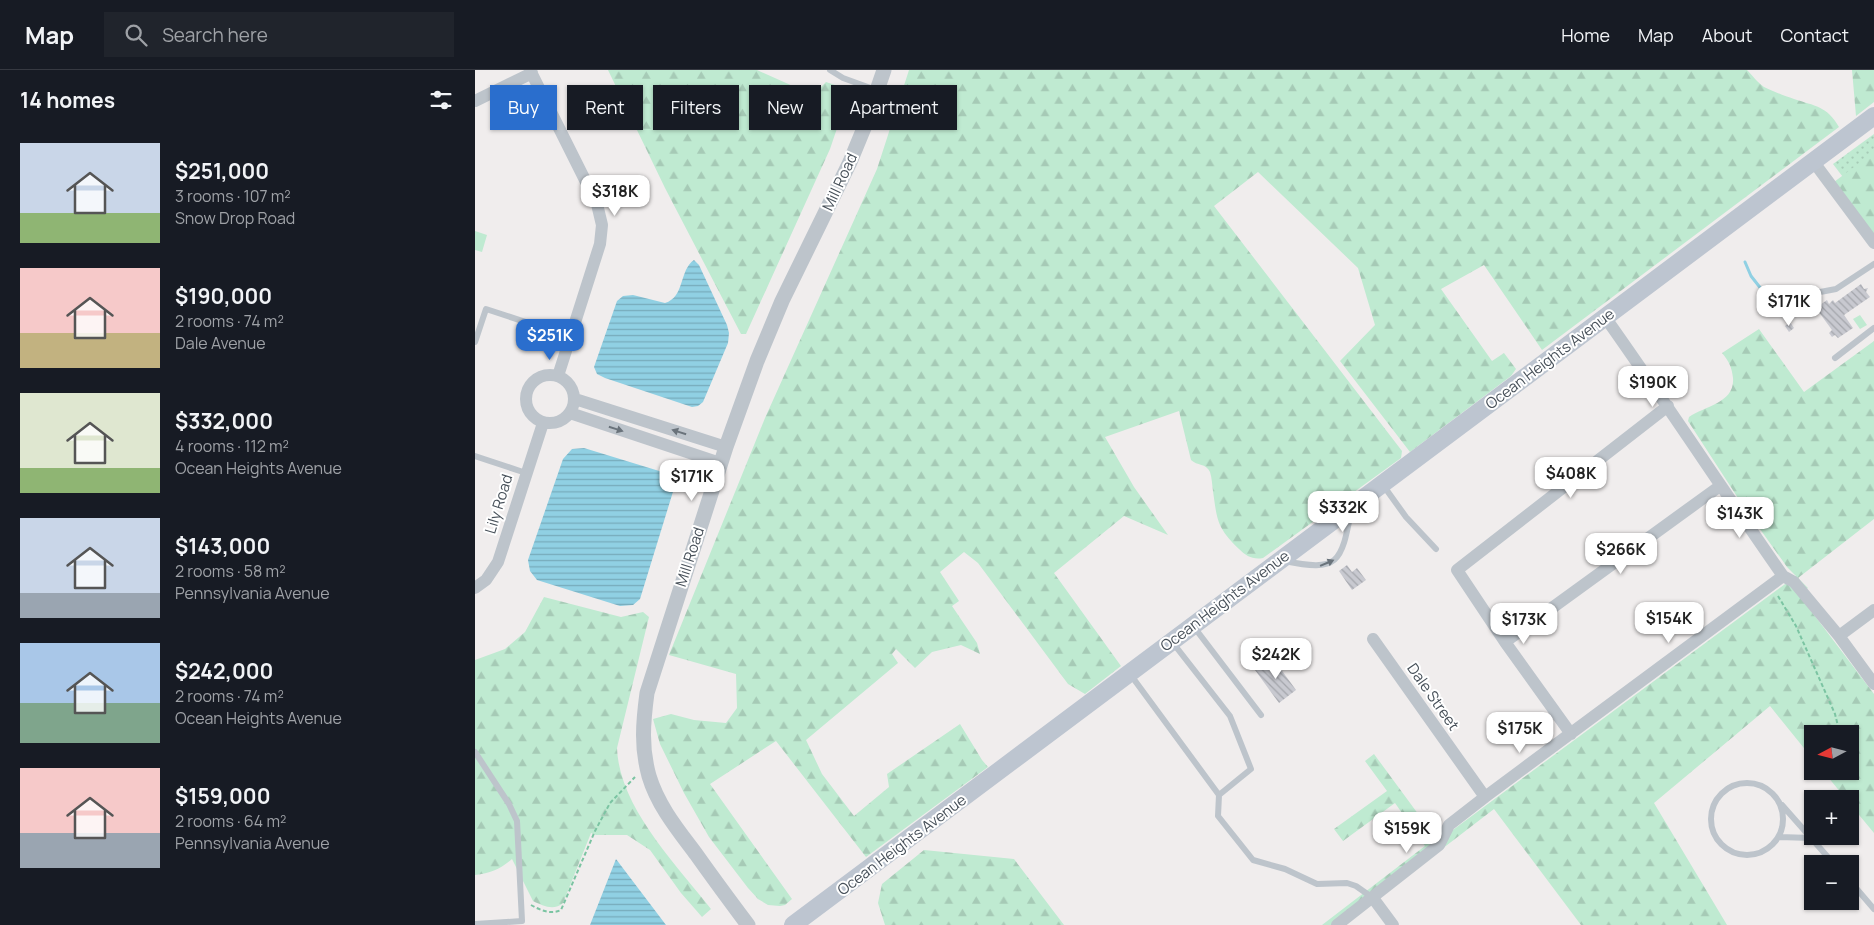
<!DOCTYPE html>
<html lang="en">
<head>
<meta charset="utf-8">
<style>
	body { margin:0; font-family:Manrope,sans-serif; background:#20242c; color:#f1f3f6; height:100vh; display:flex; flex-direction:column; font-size:19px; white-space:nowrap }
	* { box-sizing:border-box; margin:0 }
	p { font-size:16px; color:#9ea1a6 }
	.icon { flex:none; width:28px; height:28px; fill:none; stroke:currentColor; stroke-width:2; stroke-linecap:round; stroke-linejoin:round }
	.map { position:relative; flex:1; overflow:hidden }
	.details { display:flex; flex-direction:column; background:#171b24; width:475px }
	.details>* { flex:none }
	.banner { position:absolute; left:15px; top:15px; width:475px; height:45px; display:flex; gap:10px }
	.needle { width:32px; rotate:263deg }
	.fabs { position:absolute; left:1329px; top:655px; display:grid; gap:10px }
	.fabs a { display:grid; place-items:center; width:55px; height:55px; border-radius:0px; background:#171b24; box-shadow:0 1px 4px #0004; font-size:25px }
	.price { position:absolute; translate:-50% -42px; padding:0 11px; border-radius:10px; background:#fff; color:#222; font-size:16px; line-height:32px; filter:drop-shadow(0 1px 2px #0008) }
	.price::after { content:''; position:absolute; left:50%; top:30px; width:15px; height:11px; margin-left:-8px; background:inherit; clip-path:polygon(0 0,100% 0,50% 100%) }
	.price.current { background:#2a6ecd; color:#fff }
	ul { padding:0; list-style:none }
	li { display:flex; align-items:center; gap:15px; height:125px; padding:0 20px }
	li span { display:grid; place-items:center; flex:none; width:140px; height:100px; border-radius:0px; color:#555 }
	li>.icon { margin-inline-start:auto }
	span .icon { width:60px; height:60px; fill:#fffc; stroke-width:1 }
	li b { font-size:21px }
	h2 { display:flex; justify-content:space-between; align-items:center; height:60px; padding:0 20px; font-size:21px }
	.tag { padding:0 18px; border-radius:0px; background:#171b24; box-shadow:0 1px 4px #0004; font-size:18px; line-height:45px }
	.tag.current { background:#2a6ecd; color:#fff }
	header { display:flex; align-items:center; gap:30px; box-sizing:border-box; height:70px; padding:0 25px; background:#171b24; border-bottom:1px solid #363941 }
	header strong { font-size:24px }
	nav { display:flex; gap:28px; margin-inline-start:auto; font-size:18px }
	.search { width:350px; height:45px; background:#20242c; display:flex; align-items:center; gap:12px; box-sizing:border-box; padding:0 18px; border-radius:0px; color:#9ea1a6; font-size:19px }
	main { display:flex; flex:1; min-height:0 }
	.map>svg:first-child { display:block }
	.grass { fill:url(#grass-dots) }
	.forest { fill:url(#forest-firs) }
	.park { fill:#bfead1 }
	.water { fill:url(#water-rules) }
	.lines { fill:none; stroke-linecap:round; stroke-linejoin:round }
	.stream { stroke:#90d0e3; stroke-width:3 }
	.building { fill:url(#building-back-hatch) }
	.path { stroke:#7bc4a2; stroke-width:2; stroke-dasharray:4 2.5; stroke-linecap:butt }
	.service { stroke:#bdc4cb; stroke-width:6 }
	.minor { stroke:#bdc4cb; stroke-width:12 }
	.tertiary { stroke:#bdc4cb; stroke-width:15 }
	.secondary { stroke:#bdc5d0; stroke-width:18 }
	.oneway { fill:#6a737b }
	.labels { text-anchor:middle; stroke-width:4; stroke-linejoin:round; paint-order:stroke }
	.street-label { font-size:15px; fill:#475059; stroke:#fff }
</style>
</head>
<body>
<header>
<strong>Map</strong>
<div class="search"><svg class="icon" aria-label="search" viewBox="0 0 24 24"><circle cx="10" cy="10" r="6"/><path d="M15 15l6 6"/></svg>Search here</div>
<nav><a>Home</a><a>Map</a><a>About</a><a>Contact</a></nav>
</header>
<main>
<section class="details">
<h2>14 homes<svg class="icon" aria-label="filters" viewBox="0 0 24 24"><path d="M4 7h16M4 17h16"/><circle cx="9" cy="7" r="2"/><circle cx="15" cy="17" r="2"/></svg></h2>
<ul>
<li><span style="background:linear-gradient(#c9d6e8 70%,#8fb573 0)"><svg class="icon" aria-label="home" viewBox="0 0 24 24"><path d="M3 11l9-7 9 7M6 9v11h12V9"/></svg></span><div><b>$251,000</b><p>3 rooms · 107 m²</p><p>Snow Drop Road</p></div></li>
<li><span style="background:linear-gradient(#f6c9c9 65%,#c2b280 0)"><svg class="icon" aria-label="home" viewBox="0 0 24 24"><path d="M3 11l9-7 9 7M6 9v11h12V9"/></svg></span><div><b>$190,000</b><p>2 rooms · 74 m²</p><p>Dale Avenue</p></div></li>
<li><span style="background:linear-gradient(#dfe7d0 75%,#8fb573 0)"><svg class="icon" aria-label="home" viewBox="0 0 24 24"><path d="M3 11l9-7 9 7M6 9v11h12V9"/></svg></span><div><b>$332,000</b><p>4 rooms · 112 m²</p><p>Ocean Heights Avenue</p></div></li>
<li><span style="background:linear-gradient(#c9d6e8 75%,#9aa5b1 0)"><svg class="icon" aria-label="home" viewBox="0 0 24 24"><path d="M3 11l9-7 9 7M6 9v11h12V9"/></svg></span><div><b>$143,000</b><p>2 rooms · 58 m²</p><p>Pennsylvania Avenue</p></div></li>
<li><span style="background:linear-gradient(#a9c7e8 60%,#7fa58c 0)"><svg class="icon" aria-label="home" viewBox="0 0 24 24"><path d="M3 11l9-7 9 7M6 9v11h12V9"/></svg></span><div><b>$242,000</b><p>2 rooms · 74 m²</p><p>Ocean Heights Avenue</p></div></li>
<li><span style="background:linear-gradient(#f6c9c9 65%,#9aa5b1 0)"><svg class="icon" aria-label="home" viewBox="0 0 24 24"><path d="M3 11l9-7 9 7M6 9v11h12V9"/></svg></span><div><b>$159,000</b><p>2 rooms · 64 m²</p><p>Pennsylvania Avenue</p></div></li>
</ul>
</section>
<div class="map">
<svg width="1399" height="855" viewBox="0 0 1399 855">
	<defs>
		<pattern id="grass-dots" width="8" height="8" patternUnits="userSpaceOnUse" patternTransform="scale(1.25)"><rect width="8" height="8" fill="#bfead1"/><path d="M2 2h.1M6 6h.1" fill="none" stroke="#a6cab6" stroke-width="1.8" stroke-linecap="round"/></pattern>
		<pattern id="forest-firs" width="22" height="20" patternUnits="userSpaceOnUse" patternTransform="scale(1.25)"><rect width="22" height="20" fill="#bfead1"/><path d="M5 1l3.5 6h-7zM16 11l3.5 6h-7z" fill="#a6cab6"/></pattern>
		<pattern id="water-rules" width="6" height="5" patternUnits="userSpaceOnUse" patternTransform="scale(1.25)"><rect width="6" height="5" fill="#90d0e3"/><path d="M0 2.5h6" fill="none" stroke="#77abbb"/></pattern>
		<pattern id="building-back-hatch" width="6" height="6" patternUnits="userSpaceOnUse" patternTransform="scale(1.25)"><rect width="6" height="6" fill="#c8c9d0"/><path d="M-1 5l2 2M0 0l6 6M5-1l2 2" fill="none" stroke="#a4a6ac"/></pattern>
	</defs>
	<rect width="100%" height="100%" fill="#f0eded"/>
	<path class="grass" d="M1399,64V148L1358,94Z"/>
	<path class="forest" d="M133,0H282L338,25L351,12L375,20L355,79L271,264H266L190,118Z
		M434,0H1272C1277,5 1283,13 1289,17C1298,21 1309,26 1319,29C1340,36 1352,36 1364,57L1067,280L1009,195L966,219L1017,291L1029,283L1041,299L1036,306L935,382L865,291L900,255L883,198L783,102L739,136L927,381L926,388L788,488C778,490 771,486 764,479C742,458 742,450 738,421C737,415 737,408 735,402C731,393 722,396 716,390L704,341L630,367L659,417L693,465L649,446L579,503L646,596L610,624L593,614L503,493L489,482L465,502L484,531L477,536L502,573L505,584L486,575L457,582L440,598L421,579L417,584L423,593L331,670L347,704L379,746L414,717L412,704L485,654L507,690L513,697L391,787L301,671L235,714L317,829L310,835L305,836L293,835L283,829L273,818L234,767L209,723L185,674L178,649L196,644L219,650L251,653L262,638L261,604L194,585L290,348L402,99Z
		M1377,0H1399V32L1381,46Z
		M1399,82V168L1359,112Z
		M1284,259L1329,322L1399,271V449L1323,508L1333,518L1324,525L1399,624V763L1375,734V729H1371L1348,701H1375V664H1338L1337,688L1295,636L1179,733L1252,855H1106L1019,739L868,855H847L950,776L920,733L868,771L859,759L912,721L890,691L899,684L963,771L1321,506L1312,497L1263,428L1213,351L1214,347C1230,336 1260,333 1258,308C1257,298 1254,291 1247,283Z
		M69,527L146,547L168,542L174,547L142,678C144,737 201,794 236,839L227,847L206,823L175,780L152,765H121L116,763L88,833C79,841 68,836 58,831L37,789C25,799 16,803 0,805V590L30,579L50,562Z
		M449,780L539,789L589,855H410L403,833L407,814Z"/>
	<path class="park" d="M0,161L12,165L7,182L0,180Z
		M1385,245L1392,255L1385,259L1378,249Z"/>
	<path class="water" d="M219,190L224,195L252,255L254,263L253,273L228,332L223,336L217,337L130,308L122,304L119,297L142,231L148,226L158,225L190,233C210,227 204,200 219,190Z
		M109,378L194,404L201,412L165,529L158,535L145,536L62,510L55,501L53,490L88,389L97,379Z
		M141,789L191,855H115Z"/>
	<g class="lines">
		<path class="stream" d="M1270,192L1276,206L1298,234"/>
	</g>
	<path class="building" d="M1386,214L1389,219L1393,218L1391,222L1395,227L1369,245L1378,258L1363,268L1360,265L1357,267L1354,263L1357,260L1343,241L1347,238L1345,235L1352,230L1354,234L1358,230L1360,233Z
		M1315,252L1319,258L1314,262L1310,256Z
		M872,495L877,502L882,498L891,510L877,520L864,501Z
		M797,587L821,620L804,633L780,600Z"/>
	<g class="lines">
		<path class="path" d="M1303,526L1321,556L1360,644L1365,664
			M56,835C65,840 76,845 86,840L120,761L135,733L160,707"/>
		<path class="service" d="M355,0L368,8L401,20
			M1324,234L1340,223L1361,219L1399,194
			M0,272L11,239L96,267
			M1360,288L1399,258
			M0,386L51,403
			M908,415L931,447L961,479
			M809,491C864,502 866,493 876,442
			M719,557L786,645
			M655,604L744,725L776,699L755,646L698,573
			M0,682L34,734L42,751L47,851L0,854
			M1236 749a36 36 0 1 1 72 0a36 36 0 1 1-72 0Z
			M744,725L743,746L778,790L810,799L842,814L872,813L881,816L898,828
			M1307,735L1359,794
			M1304,767L1336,768
			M1375,811L1399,839"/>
		<path class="minor" d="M55,0L122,134L127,155L125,174L83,306
			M0,31L57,3
			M1338,91L1399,173
			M1130,247C1191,333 1248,420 1308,506L1319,512L1364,566L1399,614
			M51 329a24 24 0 1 1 48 0a24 24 0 1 1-48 0Z
			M100,329L251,377
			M95,343L245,393
			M0,518L11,510L23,492L68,353
			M1364,566L1399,540
			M898,569L1010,727
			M1030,572L1245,416
			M1096,664L1030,572L982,500L1193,336
			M898,828L918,855
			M862,855L964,775L974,755L1010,727L1308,506"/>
		<path class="tertiary" d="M273,855C255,831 238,808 221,784C203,760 183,736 174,706C166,677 168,653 172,623L251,377L282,291L307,231L375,92L389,58L409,0"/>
		<path class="secondary" d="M318,855L1399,46"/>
	</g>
	<defs><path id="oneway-solid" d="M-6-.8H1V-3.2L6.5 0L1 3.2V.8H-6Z" transform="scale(1.25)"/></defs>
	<g class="oneway">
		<use href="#oneway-solid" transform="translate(141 359) rotate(18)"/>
		<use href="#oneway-solid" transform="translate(204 362) rotate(-162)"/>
		<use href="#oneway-solid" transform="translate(852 493) rotate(-23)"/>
	</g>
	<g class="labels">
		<g class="street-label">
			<text transform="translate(365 112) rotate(-65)" y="5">Mill Road</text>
			<text transform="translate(1075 289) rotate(-37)" y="5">Ocean Heights Avenue</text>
			<text transform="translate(24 434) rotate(-73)" y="5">Lily Road</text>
			<text transform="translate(215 487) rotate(-72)" y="5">Mill Road</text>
			<text transform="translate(750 531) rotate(-37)" y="5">Ocean Heights Avenue</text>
			<text transform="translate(958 627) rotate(55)" y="5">Dale Street</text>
			<text transform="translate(427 775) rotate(-37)" y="5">Ocean Heights Avenue</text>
		</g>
	</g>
</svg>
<div class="fabs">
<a><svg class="needle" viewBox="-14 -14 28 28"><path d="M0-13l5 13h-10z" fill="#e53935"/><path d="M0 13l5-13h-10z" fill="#9ea1a6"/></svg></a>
<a>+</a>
<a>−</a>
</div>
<b class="price" style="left:140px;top:147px">$318K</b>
<b class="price" style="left:1314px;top:257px">$171K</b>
<b class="price current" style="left:75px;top:291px">$251K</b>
<b class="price" style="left:1178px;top:338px">$190K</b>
<b class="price" style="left:1096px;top:429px">$408K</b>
<b class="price" style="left:217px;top:432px">$171K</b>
<b class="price" style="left:868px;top:463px">$332K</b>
<b class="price" style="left:1265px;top:469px">$143K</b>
<b class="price" style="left:1146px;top:505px">$266K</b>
<b class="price" style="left:1194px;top:574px">$154K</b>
<b class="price" style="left:1049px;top:575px">$173K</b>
<b class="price" style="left:801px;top:610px">$242K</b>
<b class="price" style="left:1045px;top:684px">$175K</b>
<b class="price" style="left:932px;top:784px">$159K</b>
<div class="banner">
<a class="tag current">Buy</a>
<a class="tag">Rent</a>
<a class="tag">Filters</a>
<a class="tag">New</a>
<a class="tag">Apartment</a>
</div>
</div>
</main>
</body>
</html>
